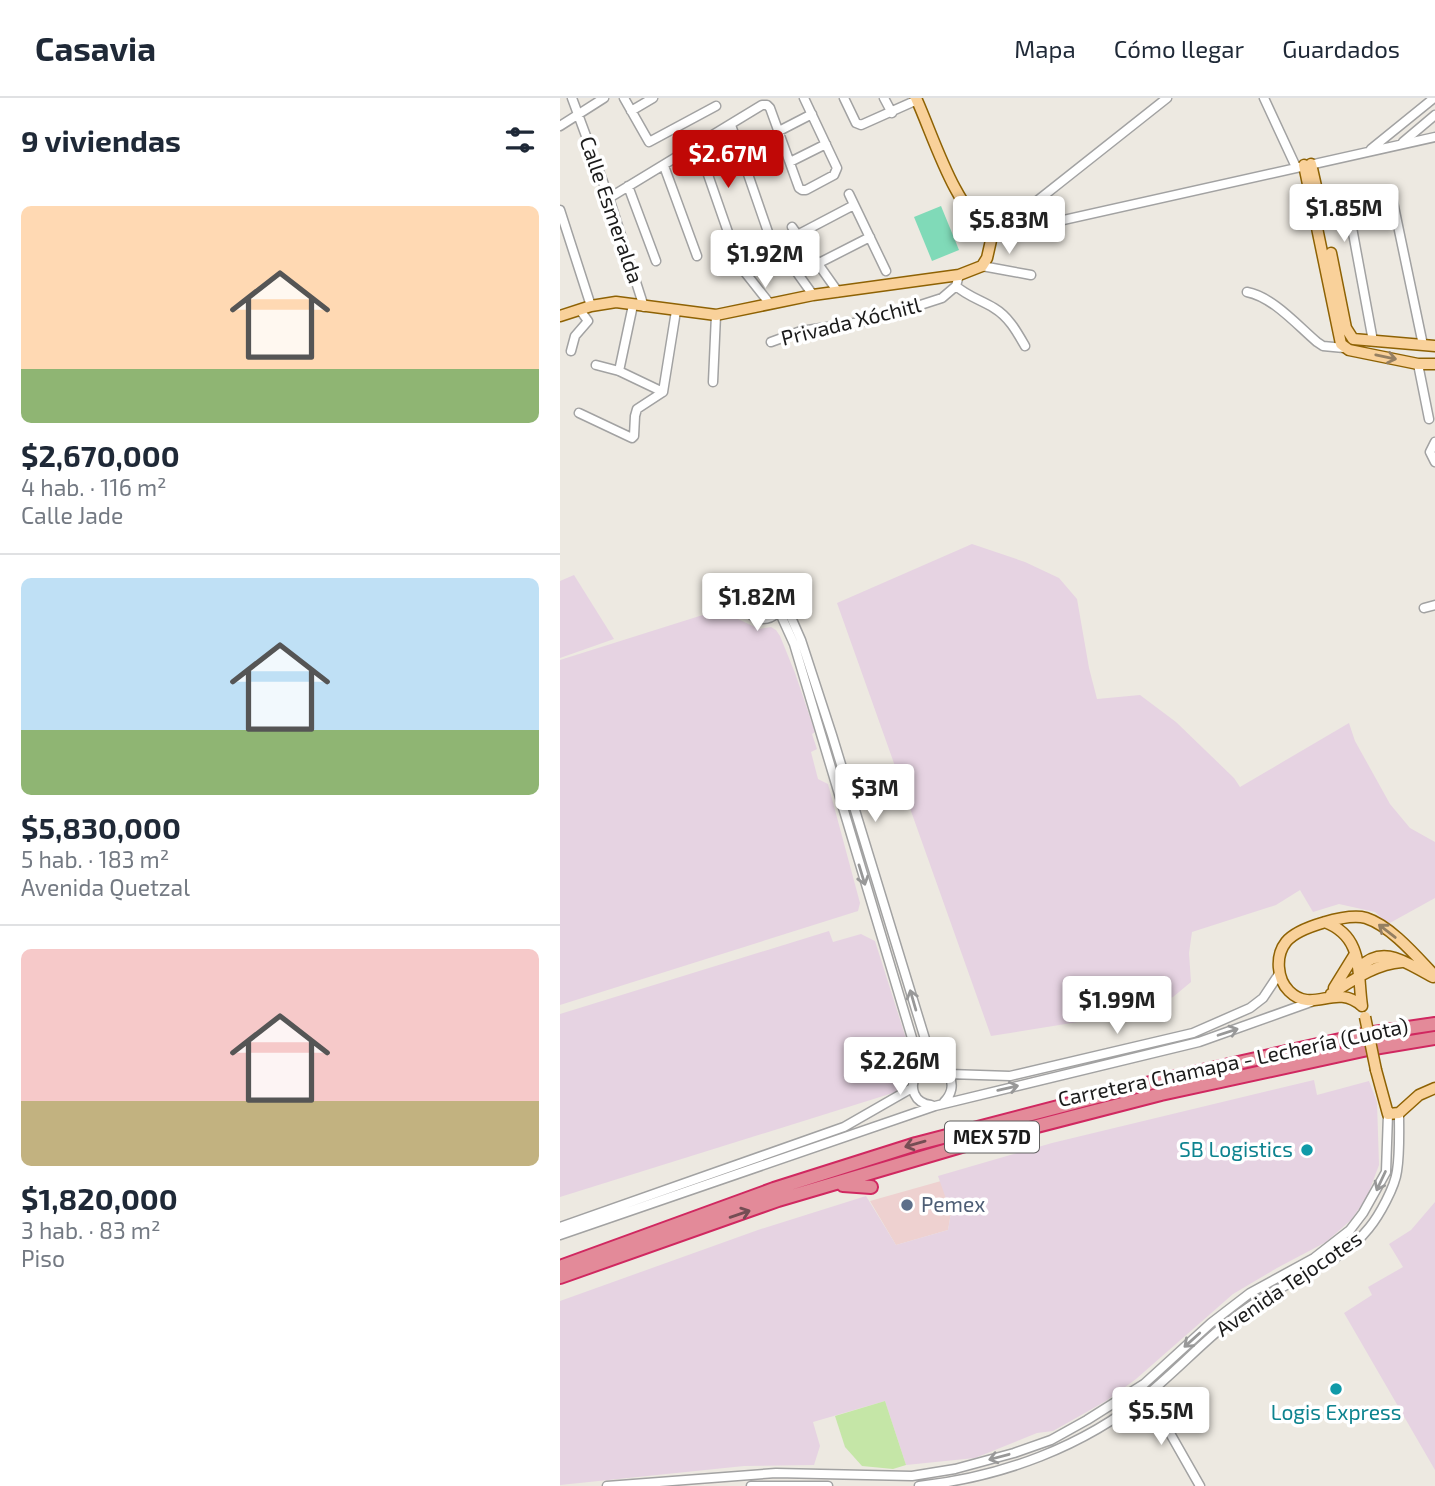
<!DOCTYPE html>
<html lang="es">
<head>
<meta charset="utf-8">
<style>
	body { margin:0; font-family:"Exo 2",sans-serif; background:#f2f2f3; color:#1f2937; height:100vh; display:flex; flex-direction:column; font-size:26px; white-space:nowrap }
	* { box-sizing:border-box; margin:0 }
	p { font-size:23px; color:#747a83 }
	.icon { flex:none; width:38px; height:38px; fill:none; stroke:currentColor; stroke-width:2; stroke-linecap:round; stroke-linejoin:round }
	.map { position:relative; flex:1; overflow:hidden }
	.details { display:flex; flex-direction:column; background:#fff; width:560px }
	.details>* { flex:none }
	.price { position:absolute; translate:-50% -60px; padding:0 16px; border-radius:7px; background:#fff; color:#222; font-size:23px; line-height:46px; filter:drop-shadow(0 2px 4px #0008) }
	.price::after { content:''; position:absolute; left:50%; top:42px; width:21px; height:16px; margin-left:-10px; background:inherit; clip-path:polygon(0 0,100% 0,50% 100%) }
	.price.current { background:#c00806; color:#fff }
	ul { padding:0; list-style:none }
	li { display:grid; align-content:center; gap:14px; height:371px; padding:0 21px }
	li+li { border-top:2px solid #e0e1e3 }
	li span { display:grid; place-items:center; height:217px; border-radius:10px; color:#555 }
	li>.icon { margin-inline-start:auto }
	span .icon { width:126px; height:126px; fill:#fffc; stroke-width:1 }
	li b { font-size:30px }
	h2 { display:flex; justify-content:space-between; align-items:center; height:84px; padding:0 21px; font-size:30px }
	header { display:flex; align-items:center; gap:42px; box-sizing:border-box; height:98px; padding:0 35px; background:#fff; border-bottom:2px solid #e0e1e3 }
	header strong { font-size:33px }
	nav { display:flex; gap:38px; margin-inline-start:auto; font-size:24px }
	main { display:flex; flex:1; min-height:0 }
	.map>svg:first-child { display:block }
	.commercial { fill:#eed1d0 }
	.industrial { fill:#e6d3e2 }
	.grass { fill:#c5e6a7 }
	.pitch { fill:#80dab8 }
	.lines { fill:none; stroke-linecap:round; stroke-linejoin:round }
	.minor-casing { stroke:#a2a2a2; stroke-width:11 }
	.major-casing { stroke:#8e6204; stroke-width:13 }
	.highway-casing { stroke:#d02860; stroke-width:16 }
	.minor { stroke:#fff; stroke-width:8 }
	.major { stroke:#f9d19a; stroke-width:10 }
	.highway { stroke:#e38a99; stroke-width:12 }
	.major-bridge-casing { stroke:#8e6204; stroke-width:13; stroke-linecap:butt }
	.major-bridge { stroke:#f9d19a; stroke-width:10 }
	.oneway { stroke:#957f61 }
	.oneway2 { stroke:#989898 }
	.oneway3 { stroke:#754d54 }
	.culture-dot { fill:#0f9aa8; stroke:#fff; stroke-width:2.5 }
	.service-dot { fill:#5c6f8a; stroke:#fff; stroke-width:2.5 }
	.labels { text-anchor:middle; stroke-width:7; stroke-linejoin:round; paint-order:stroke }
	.shield { fill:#fff; stroke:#5f5f5f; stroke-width:2 }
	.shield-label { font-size:19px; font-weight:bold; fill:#1b1b1b }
	.street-label { font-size:21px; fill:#1b1b1b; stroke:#fff }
	.culture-label { font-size:21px; fill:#0d838f; stroke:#fff; text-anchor:end }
	.service-label { font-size:21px; fill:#4e5e75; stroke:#fff; text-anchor:start }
</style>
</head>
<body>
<header>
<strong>Casavia</strong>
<nav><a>Mapa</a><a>Cómo llegar</a><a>Guardados</a></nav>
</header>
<main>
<section class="details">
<h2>9 viviendas<svg class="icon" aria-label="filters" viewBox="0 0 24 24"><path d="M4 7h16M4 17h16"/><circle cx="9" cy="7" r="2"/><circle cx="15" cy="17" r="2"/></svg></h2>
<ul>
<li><span style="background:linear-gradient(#ffd9b3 75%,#8fb573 0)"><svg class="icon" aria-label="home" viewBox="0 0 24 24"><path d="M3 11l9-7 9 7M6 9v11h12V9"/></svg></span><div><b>$2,670,000</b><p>4 hab. · 116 m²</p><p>Calle Jade</p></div></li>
<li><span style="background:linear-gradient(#bfe0f5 70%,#8fb573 0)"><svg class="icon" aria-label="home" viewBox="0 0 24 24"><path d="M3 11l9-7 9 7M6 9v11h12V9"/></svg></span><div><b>$5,830,000</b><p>5 hab. · 183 m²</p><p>Avenida Quetzal</p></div></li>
<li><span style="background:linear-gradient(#f6c9c9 70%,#c2b280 0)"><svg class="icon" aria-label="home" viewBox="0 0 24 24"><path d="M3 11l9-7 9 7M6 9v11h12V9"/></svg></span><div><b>$1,820,000</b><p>3 hab. · 83 m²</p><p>Piso</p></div></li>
</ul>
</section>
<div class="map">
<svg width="875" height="1388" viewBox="0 0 875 1388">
	<rect width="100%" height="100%" fill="#ede9e1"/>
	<path class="commercial" d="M381,1083L391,1115L388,1132L336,1147L310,1103Z"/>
	<path class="industrial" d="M412,446L465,464L499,480L517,501L529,570L537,601L580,597L616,624L674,680L680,689L789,625L795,643L830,706L850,730L875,744V800L828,826L815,814L779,806L753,814L740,792L716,807L632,834L629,855L631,884L613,899L561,917L431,938L277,505Z
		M14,477L54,541L0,560V483Z
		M165,510L169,520H176L199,531L211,529L216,532L220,538L235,575L255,634L252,636L257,651L251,654L258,681L268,686L300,805L298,813L0,907V562Z
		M269,833L273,844L301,836L315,843L350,953L336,994L0,1099V916Z
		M754,982L757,997L809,983L817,1004L819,1067L807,1099L791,1122L766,1144L717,1170L673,1196L576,1281L546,1303L493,1333L477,1335L415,1360L346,1367L325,1303L253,1324L260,1348L254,1367L184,1368L0,1387V1203L198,1132L306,1098L336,1147L388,1132L391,1115L378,1078L492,1045Z
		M875,1104V1372L784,1215L812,1197L808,1189L843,1169L829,1146L851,1132Z"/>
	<path class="grass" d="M325,1303L346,1367L333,1371L302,1368L285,1349L275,1318Z"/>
	<path class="pitch" d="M381,108L399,152L372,163L354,119Z"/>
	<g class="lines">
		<defs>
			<path id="minor" d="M12,0L49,100L84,209
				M64,0L89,44L156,8
				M284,0L296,25L301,27L357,2
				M324,0L332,15
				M704,0L736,69
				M71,13L93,0
				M171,27L208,134L253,197
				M0,28L44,0
				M219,33L252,16
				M843,44L875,17
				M138,48L169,137
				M811,51L874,0
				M230,64L266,46
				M104,68L137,158
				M68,88L96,163
				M289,96L326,173
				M832,99L863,247
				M49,100L202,7H207L210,10L239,90L242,92H246L274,77L277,70L244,0
				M788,108L813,243
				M0,112L31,208
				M232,129L278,194
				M237,137L294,107
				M434,137L607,0
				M432,138L875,39
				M173,159L210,206
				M259,165L310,139
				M422,168L471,177
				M396,188C407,198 421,202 434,210C449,219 457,234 465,248
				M687,194C713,199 737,227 757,244L763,248L784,250
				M211,244L241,233L314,222L382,200L396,188L399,177
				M11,253L15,238L28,223L20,212
				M858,266L869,321
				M36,267L59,273L103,294
				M59,273L73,207
				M153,284L156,217
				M19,315L72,340L74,338L75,318L77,311L103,294L116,213
				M875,344L870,354L875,364
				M184 502a19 19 0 1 1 38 0a19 19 0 1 1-38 0Z
				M223,501L241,542L272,637L373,967
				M864,510L875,507
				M219,513L234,546L361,970
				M389,976L450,978L633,935L690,910L703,900L719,876
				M371,1007C354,1005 349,990 356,976L367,968C389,966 400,988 384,1004
				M0,1129L284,1029L352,990
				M0,1137L375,1008L639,944L751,904
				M586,1293L640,1388
				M47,1388L216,1375L352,1378L395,1371L454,1355L491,1342L527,1322L584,1286L651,1225L690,1195L754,1160L790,1132L803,1115L826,1074L828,1016
				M191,1388H268
				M359,1388C442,1379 523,1349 588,1296C623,1267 652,1234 689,1209C727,1182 780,1167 809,1130C819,1118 835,1089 837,1073C840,1054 839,1034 839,1015"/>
			<path id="major" d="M751,66L760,106
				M744,67L781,246L789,252L858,266H875
				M771,155L786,230L793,241L875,248
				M0,218L31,208L56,204L156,217L253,197L399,177L422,168L427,160L432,138C393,106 376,45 356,0
				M765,824C804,839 797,874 802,908
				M799,870C824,845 847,866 873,879
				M774,890L795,856
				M771,896C793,882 815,866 842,864
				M802,908C775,884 753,917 729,893C717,881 715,858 726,844C738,829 788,815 806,820C831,828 857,859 875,878
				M816,972L828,1016L839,1015L859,997L875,990"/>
			<path id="highway" d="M283,1087L311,1089
				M0,1169L214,1091L356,1046L598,983L807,936L875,926
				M0,1179L218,1102L415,1044L601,996L808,951L875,940"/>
		</defs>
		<use href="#minor" class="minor-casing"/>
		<use href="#major" class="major-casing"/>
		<use href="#highway" class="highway-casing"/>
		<use href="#minor" class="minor"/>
		<use href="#major" class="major"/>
		<use href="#highway" class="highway"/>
		<defs>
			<path id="major-bridge" d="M805,919L816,972"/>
		</defs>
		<use href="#major-bridge" class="major-bridge-casing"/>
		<use href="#major-bridge" class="major-bridge"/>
	</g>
	<defs><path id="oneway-shaft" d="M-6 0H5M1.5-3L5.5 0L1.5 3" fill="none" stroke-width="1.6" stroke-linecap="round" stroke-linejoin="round" transform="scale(1.75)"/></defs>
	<g class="oneway">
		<use href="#oneway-shaft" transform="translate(826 259) rotate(12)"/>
		<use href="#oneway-shaft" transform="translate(827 833) rotate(-142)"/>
	</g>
	<g class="oneway2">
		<use href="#oneway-shaft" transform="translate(302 777) rotate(73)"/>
		<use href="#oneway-shaft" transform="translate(353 902) rotate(-106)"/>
		<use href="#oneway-shaft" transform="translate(668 934) rotate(-18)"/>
		<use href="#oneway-shaft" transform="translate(448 990) rotate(-13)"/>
		<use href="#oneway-shaft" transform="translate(821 1083) rotate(115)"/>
		<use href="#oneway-shaft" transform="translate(632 1242) rotate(138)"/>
		<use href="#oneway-shaft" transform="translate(439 1359) rotate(165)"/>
	</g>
	<g class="oneway3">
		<use href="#oneway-shaft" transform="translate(355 1046) rotate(164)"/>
		<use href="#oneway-shaft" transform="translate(180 1116) rotate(-19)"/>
	</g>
	<g class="culture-dot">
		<circle cx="747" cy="1052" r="7"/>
		<circle cx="776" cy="1291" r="7"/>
	</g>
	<circle class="service-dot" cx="347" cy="1107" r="7"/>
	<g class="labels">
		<rect class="shield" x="385" y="1023.5" width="94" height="31" rx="5"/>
		<g class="shield-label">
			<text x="432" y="1046">MEX 57D</text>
		</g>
		<g class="street-label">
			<text transform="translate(51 112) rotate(71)" y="7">Calle Esmeralda</text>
			<text transform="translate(291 224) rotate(-14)" y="7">Privada Xóchitl</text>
			<text transform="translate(673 965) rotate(-12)" y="7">Carretera Chamapa - Lechería (Cuota)</text>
			<text transform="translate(729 1186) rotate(-34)" y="7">Avenida Tejocotes</text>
		</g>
		<g class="culture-label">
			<text x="733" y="1059">SB Logistics</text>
			<text x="776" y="1322" text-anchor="middle">Logis Express</text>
		</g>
		<g class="service-label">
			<text x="361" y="1114">Pemex</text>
		</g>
	</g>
</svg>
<b class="price current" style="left:168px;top:92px">$2.67M</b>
<b class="price" style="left:784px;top:146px">$1.85M</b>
<b class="price" style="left:449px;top:158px">$5.83M</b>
<b class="price" style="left:205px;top:192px">$1.92M</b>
<b class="price" style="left:197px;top:535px">$1.82M</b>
<b class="price" style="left:315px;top:726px">$3M</b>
<b class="price" style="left:557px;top:938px">$1.99M</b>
<b class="price" style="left:340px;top:999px">$2.26M</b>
<b class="price" style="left:601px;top:1349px">$5.5M</b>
</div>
</main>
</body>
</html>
